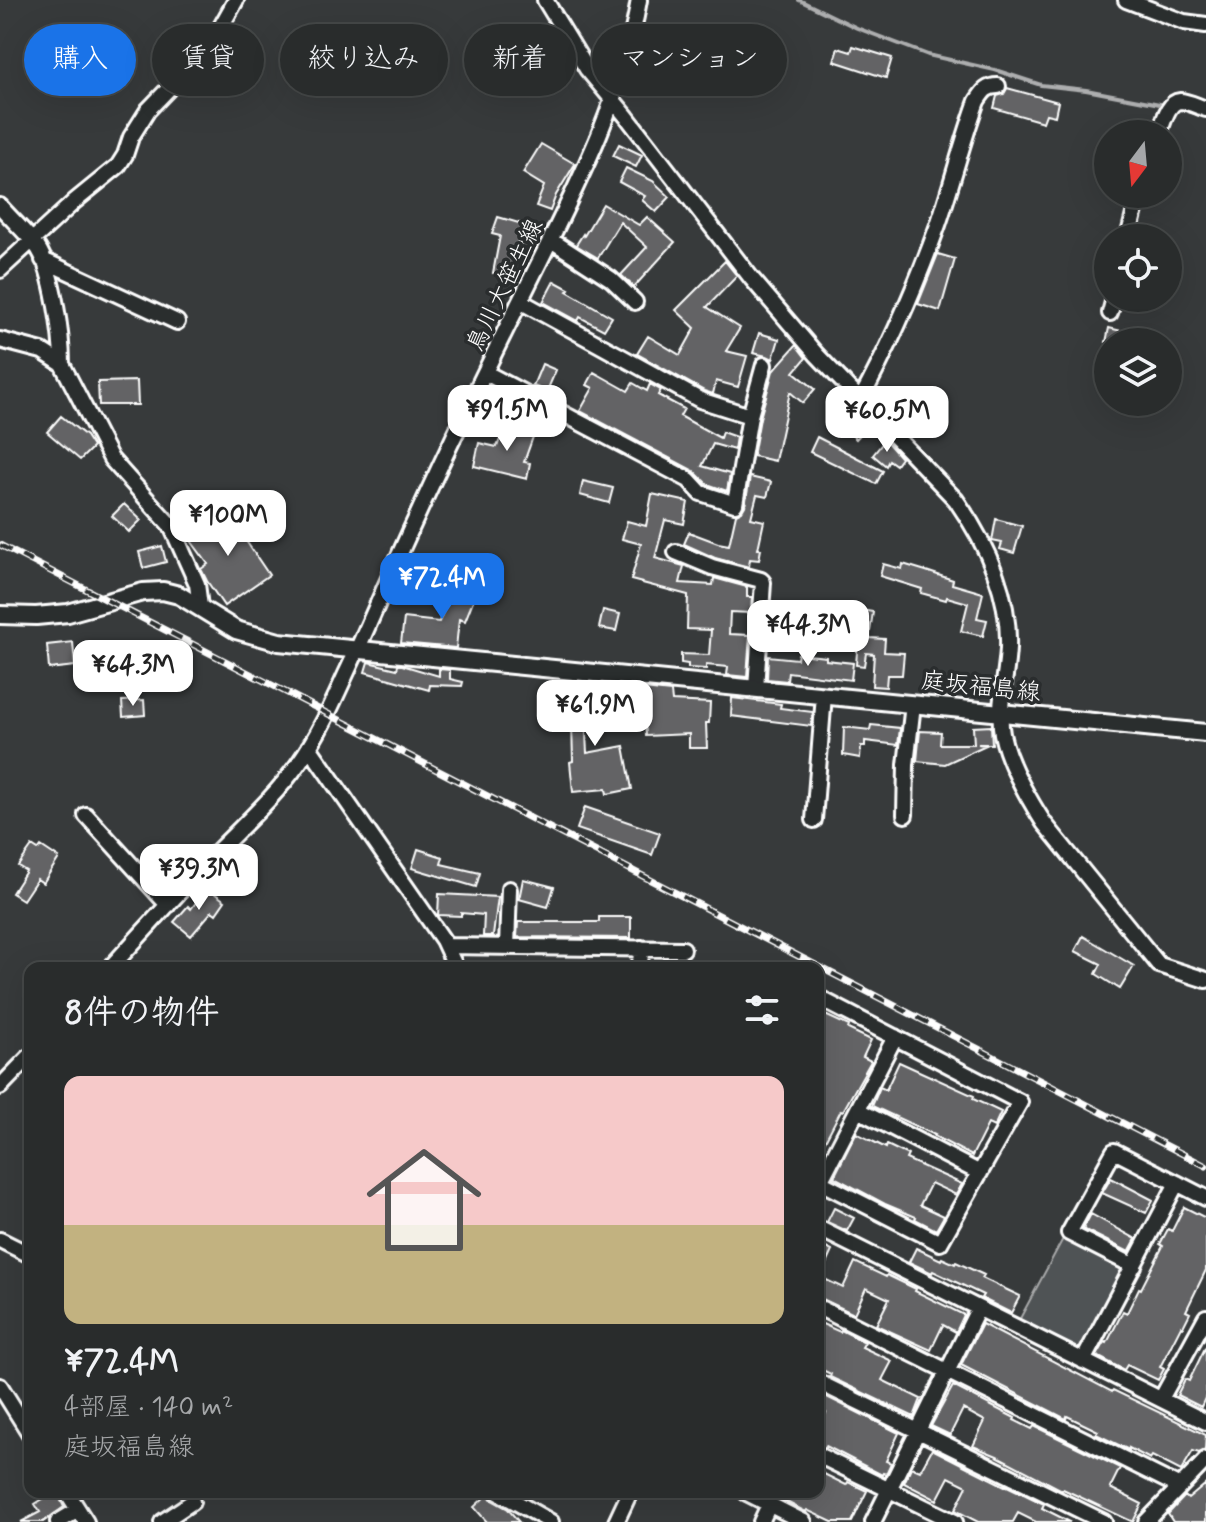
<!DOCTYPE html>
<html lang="ja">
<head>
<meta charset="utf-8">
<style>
	body { margin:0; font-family:Mynerve,"Klee One",sans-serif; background:#353838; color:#f1f3f6; height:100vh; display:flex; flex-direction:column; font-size:30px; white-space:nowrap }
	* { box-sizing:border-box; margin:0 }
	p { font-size:26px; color:#a5a7a9 }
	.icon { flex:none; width:44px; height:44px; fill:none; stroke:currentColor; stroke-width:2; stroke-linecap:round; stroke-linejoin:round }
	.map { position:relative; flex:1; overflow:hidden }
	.sheet { position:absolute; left:24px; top:962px; width:800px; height:536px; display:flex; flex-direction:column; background:#292c2c; border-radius:16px; box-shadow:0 8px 32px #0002,0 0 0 2px #454848 }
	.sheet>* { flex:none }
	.guide { position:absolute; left:24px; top:24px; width:800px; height:72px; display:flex; gap:16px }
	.needle { width:52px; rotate:196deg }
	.buttons { position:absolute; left:1094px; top:120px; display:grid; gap:16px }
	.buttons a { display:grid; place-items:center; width:88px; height:88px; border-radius:50%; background:#292c2c; box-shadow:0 8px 32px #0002,0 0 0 2px #454848; font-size:40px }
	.price { position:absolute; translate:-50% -68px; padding:0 18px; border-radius:16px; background:#fff; color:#222; font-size:26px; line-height:52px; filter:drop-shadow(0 2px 4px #0008) }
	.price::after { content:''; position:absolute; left:50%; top:48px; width:24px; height:18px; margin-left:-12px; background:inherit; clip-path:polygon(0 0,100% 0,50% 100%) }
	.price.selected { background:#1a73e8; color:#fff }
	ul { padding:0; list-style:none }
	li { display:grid; align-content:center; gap:16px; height:424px; padding:0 40px }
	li+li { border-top:2px solid #454848 }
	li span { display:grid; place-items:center; height:248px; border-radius:16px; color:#555 }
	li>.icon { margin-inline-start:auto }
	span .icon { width:144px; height:144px; fill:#fffc; stroke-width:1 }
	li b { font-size:34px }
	h2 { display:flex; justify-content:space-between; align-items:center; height:96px; padding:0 40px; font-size:34px }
	.chip { padding:0 28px; border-radius:36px; background:#292c2c; box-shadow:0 8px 32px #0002,0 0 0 2px #454848; font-size:28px; line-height:72px }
	.chip.selected { background:#1a73e8; color:#fff }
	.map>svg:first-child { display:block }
	.green { fill:#505354; stroke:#a8a9aa; stroke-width:2 }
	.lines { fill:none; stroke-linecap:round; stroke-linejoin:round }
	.stream { stroke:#adaeaf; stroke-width:4 }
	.building { fill:#636465; stroke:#fff; stroke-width:2 }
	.minor-casing { stroke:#fff; stroke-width:20 }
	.major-casing { stroke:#fff; stroke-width:22 }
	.minor { stroke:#2a2d2e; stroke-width:14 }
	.major { stroke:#2a2d2e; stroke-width:16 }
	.rail-casing { stroke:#fff; stroke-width:7 }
	.rail { stroke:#2a2d2e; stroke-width:4; stroke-dasharray:12; stroke-linecap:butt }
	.labels { text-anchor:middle; stroke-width:7; stroke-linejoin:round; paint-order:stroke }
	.street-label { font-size:24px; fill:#fff; stroke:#2a2d2e }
</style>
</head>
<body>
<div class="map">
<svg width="1206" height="1522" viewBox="0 0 1206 1522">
	<rect width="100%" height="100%" fill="#373a3b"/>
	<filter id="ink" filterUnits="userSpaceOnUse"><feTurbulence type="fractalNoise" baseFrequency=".0125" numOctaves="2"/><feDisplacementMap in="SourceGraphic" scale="16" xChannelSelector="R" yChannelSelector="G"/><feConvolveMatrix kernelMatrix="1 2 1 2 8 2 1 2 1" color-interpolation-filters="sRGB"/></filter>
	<g filter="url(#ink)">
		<path class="green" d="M1065,1235L1129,1267L1082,1356L1017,1324Z"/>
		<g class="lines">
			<path class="stream" d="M799,0L857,28L928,55L995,70L1041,85L1086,90L1165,105
				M1177,108L1200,114"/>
		</g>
		<path class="building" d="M853,46L892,58L886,78L834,61L838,48L851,52Z
			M1007,88L1058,102L1055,116L1046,114L1043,122L994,108L997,96L1004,94Z
			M541,144L575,164L556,195L550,211L536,206L544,186L523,173Z
			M619,144L642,155L636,167L613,156Z
			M626,168L653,181L670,197L656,212L642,200L645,196L619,182Z
			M603,204L639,225L647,217L675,242L634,287L621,275L647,247L620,222L598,258L576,245L583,234L584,236Z
			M498,217L529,226L523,244L518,242L512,277L493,273L500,236L492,234Z
			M938,254L955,259L940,311L918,304Z
			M725,261L737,276L707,307L740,328L726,351L747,356L738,387L716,381L713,394L704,391L637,354L648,336L680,355L695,328L676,310Z
			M554,281L569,289L567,291L612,317L604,330L580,317L578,321L543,302Z
			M1109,328L1150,338L1149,342H1106Z
			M759,333L779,339L773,359L767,356L753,353Z
			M796,345L806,358L794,372L815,389L803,403L790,392L775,461L753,456L760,418L773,371Z
			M542,364L556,370L547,391L533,386Z
			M594,372L628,391L633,383L647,391L650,384L661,390L658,395L684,409L680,416L720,438L722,432L736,437L734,450L713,444L702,466L730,474L727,491L707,484L694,471L580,411L593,388L587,385Z
			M137,381L138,405H99L98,382Z
			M900,394L914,413L900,422L886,403Z
			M847,404L869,425L856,439L834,418Z
			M61,416L86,436L93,447L80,460L47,432Z
			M506,423L534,434L524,462L530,463L527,479L474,466L479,443L497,447Z
			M817,437L883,471L876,484L810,452Z
			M885,440L901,458L896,465L889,460L886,466L873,455Z
			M750,477L771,482L767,497L757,495L751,518L764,521L758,549H761L759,560L750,559L749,567L715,558L684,544L689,532L718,543L729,545L736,514L742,511L745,506Z
			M583,481L613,488L609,503L580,495Z
			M652,494L688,502L684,524L665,520L655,558L684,566L680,583L713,585L714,578L747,587V597H752L751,613L730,612L729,634L750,635L747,677L727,675L728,667L706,665V669L688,668V664L681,663V654L709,655L711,630L687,629L688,595L631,580L641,544L622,539L627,521L646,526Z
			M124,504L141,520L129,532L112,516Z
			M221,504L269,575L224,606L207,581L201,569L208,564L189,538L217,519L211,511Z
			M996,519L1022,526L1014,553L1000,549L1002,543L992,541Z
			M162,546L166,562L143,568L139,552Z
			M883,564L902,569L903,564L926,571L953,580L952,584L983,593L977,618L987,620L983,636L961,631L968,603L947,597L946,600L921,593L922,589L880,576Z
			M456,580L478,588L465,621L459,619L456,648L401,643L404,618L439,622Z
			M850,608L873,612L869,638L885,639L884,652L904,653L902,675H887L886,687L872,686L874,654L866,653L864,666L856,665L859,625L848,623Z
			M603,610L620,614L616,631L599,628Z
			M73,642L75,666L49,669L47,645Z
			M798,654L826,657V660L853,663L851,680L788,672L787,681L767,679L768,656L797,659Z
			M368,662L397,669L398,665H402L439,676V669L450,670V679L463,682L462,686L430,685L429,690L365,672Z
			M571,685H605L604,712H585L587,753L624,746L632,789L607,794L606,789L573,792L570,762L573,761Z
			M643,689L671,692L672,701L710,703L709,723H706L707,748H689V734L646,736Z
			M732,698L781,704L780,708L813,712L811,726L731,716Z
			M144,700L145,715L123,717L122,701Z
			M871,725L900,728L898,745L865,741V746H861L860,758L843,755L844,727L870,730Z
			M991,726L992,744H978L986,745L945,764L917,761L920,731L941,732L940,744H974L973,727Z
			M585,807L660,833L652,855L577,829Z
			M32,846L38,850L41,846L59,858L43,883L37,879L23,900L12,893L26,871L18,866Z
			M418,849L443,857L441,864L480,873L476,887L412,868Z
			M523,879L554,887L548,907L519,899Z
			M207,888L225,901L216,914L212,911L191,936L174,922L188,906L191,909Z
			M439,894L498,897L493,936H483L484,915L461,913V916L438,915Z
			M599,917H631V938L517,937L518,922H599Z
			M1083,936L1134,966L1120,989L1096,974L1101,964L1075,951Z
			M823,1014L849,1026L848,1029L871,1040L863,1057L871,1061L843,1111L841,1110L825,1141L818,1138V1024Z
			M899,1062L974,1096L973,1099L1001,1112L994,1127L988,1124L972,1156L934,1136L935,1135L872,1106L880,1087L886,1090Z
			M856,1133L886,1148L887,1145L908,1155L906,1159L962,1184L956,1195L931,1183L920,1205L944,1216L936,1230L915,1219L916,1217L885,1204L834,1177Z
			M1111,1178L1153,1200L1146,1213L1102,1193Z
			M1184,1207L1206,1218V1270L1186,1311L1190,1313L1183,1327L1181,1326L1160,1367L1164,1369L1158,1380L1127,1365L1124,1370L1097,1356L1105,1342L1107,1343L1123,1311L1127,1313L1139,1288L1141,1289L1163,1246L1160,1244L1168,1229L1172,1231Z
			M834,1208L854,1218L847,1231L827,1222Z
			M1091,1214L1136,1239L1129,1252L1083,1229Z
			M818,1244L832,1251L820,1277L843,1288L855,1262L886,1277L887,1275L916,1289L915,1291L964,1315L956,1332L943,1325L931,1350L876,1325L889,1299L866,1288L854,1314L818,1297Z
			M916,1248L941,1260L942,1258L955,1264L956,1262L984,1275L982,1278L1020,1296L1011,1313L981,1298L983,1295L933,1271L932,1273L909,1262Z
			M818,1322L840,1332L841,1330L865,1342L862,1347L892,1361L882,1380L921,1399L914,1417L830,1377L831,1374L818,1368Z
			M982,1324L1112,1392L1113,1390L1206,1435L1205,1450L1199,1453L1193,1451L1181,1471L1152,1456L1150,1459L1129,1448V1450L1096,1434L1098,1431L1067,1416L1066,1419L961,1365Z
			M1206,1346V1396L1201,1407L1177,1395L1185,1379L1189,1381Z
			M953,1386L1015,1418L1014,1420L1032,1429L1034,1426L1120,1468L1110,1488L1142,1504L1133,1522L1063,1489L1062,1490L997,1456L973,1446L985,1421L963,1409L950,1435L931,1426Z
			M825,1396L899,1433L886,1461L891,1463L886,1474L883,1473L882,1475L826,1446V1448L818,1445V1429L826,1413L819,1409Z
			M932,1449L1005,1486V1485L1044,1504L1042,1508L1070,1522H1036L1018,1513L1013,1522H978L955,1510L967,1486L949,1477L937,1500L904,1483L911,1467L920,1471Z
			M818,1471L846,1485L848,1482L867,1491L852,1522H832L807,1510L806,1512L767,1492H818Z
			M1206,1484V1522H1173L1168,1514L1185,1496L1188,1499Z
			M54,1492H57L64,1507L43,1522H21L40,1512L35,1504Z
			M488,1494L492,1500L508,1509L519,1522H487L474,1507Z"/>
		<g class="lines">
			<defs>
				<path id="minor" d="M545,0L587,69L627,117L752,279L817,355L956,500C986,543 1010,595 1008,648C1007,675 997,709 1002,734C1008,763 1028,798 1044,823L1159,965L1206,980
					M1126,0L1184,22L1206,25
					M1159,134C1163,124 1167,102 1180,101C1188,101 1199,107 1206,109
					M0,206C12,220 27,233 38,248C53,271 62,336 62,364
					M1128,238L1139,194
					M551,240L611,279L635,302
					M43,260L177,322
					M0,270L75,201L118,166L125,155L131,137L148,110L210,46L236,0
					M1110,313L1114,298
					M0,340L42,351L62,364L111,459L171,526L197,584L200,607
					M486,373L689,480L701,493L735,504L750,416L700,400L520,301
					M860,401C891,344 916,286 938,225C952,184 962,142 977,101C983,92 986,86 998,86
					M750,416L764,365
					M676,552L712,567L761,580L763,582L756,689
					M309,747L443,940L456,968
					M86,815L168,905
					M905,815L906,765L913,704
					M814,820L824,695
					M446,946L683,949
					M507,947L509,889
					M110,968C144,931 178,893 212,857C241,827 274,798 298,764C318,736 332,705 346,674C371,621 393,567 418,514C453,437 490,361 528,285C573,194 622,102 639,0
					M640,968L641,948
					M818,1005L821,999L1020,1102L940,1243L818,1181
					M0,1087L30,1056
					M858,1110L980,1173
					M818,1186L895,1037
					M818,1228L1206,1422
					M0,1240L30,1255
					M1134,1266L1069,1233L1114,1151L1206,1198
					M818,1307L1180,1487
					M1083,1361L1177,1183
					M818,1382L1104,1522
					M0,1386L30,1434
					M1161,1399L1206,1317
					M818,1455L955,1522
					M67,1492L86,1522
					M498,1492L551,1522
					M745,1492L804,1522
					M58,1522L78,1510
					M162,1522L192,1502
					M616,1522L630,1492
					M761,1522L769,1505
					M873,1522L978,1309
					M1146,1522L1206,1460"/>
				<path id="major" d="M0,615L36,616L68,613L143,592L163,591L179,595L236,630L279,642L1206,733"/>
			</defs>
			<use href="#minor" class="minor-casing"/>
			<use href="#major" class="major-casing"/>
			<use href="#minor" class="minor"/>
			<use href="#major" class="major"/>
			<defs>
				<path id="rail" d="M0,545L1206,1166"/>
			</defs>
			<use href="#rail" class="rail-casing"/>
			<use href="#rail" class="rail"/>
		</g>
	</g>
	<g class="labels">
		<g class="street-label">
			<text transform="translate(504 285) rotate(-64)" y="8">鳥川大笹生線</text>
			<text transform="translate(981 686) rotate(6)" y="8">庭坂福島線</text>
		</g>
	</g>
</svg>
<div class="buttons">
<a><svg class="needle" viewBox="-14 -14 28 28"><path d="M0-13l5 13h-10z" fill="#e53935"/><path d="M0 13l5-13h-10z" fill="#a5a7a9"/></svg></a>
<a><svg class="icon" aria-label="locate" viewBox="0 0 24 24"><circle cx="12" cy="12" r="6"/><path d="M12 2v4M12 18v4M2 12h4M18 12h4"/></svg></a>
<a><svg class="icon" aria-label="layers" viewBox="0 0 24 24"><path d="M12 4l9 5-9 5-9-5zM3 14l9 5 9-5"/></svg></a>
</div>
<b class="price" style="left:507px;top:453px">¥91.5M</b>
<b class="price" style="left:887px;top:454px">¥60.5M</b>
<b class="price" style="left:228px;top:558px">¥100M</b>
<b class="price selected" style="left:442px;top:621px">¥72.4M</b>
<b class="price" style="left:808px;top:668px">¥44.3M</b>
<b class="price" style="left:133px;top:708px">¥64.3M</b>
<b class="price" style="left:595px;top:748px">¥61.9M</b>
<b class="price" style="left:199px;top:912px">¥39.3M</b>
<div class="guide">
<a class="chip selected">購入</a>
<a class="chip">賃貸</a>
<a class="chip">絞り込み</a>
<a class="chip">新着</a>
<a class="chip">マンション</a>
</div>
<section class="sheet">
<h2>8件の物件<svg class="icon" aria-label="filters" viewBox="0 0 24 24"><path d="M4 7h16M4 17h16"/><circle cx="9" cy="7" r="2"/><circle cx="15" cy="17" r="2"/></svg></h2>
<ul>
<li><span style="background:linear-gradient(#f6c9c9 60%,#c2b280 0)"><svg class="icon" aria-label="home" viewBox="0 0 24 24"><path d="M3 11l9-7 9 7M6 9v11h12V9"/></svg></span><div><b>¥72.4M</b><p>4部屋 · 140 m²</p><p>庭坂福島線</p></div></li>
</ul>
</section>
</div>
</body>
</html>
